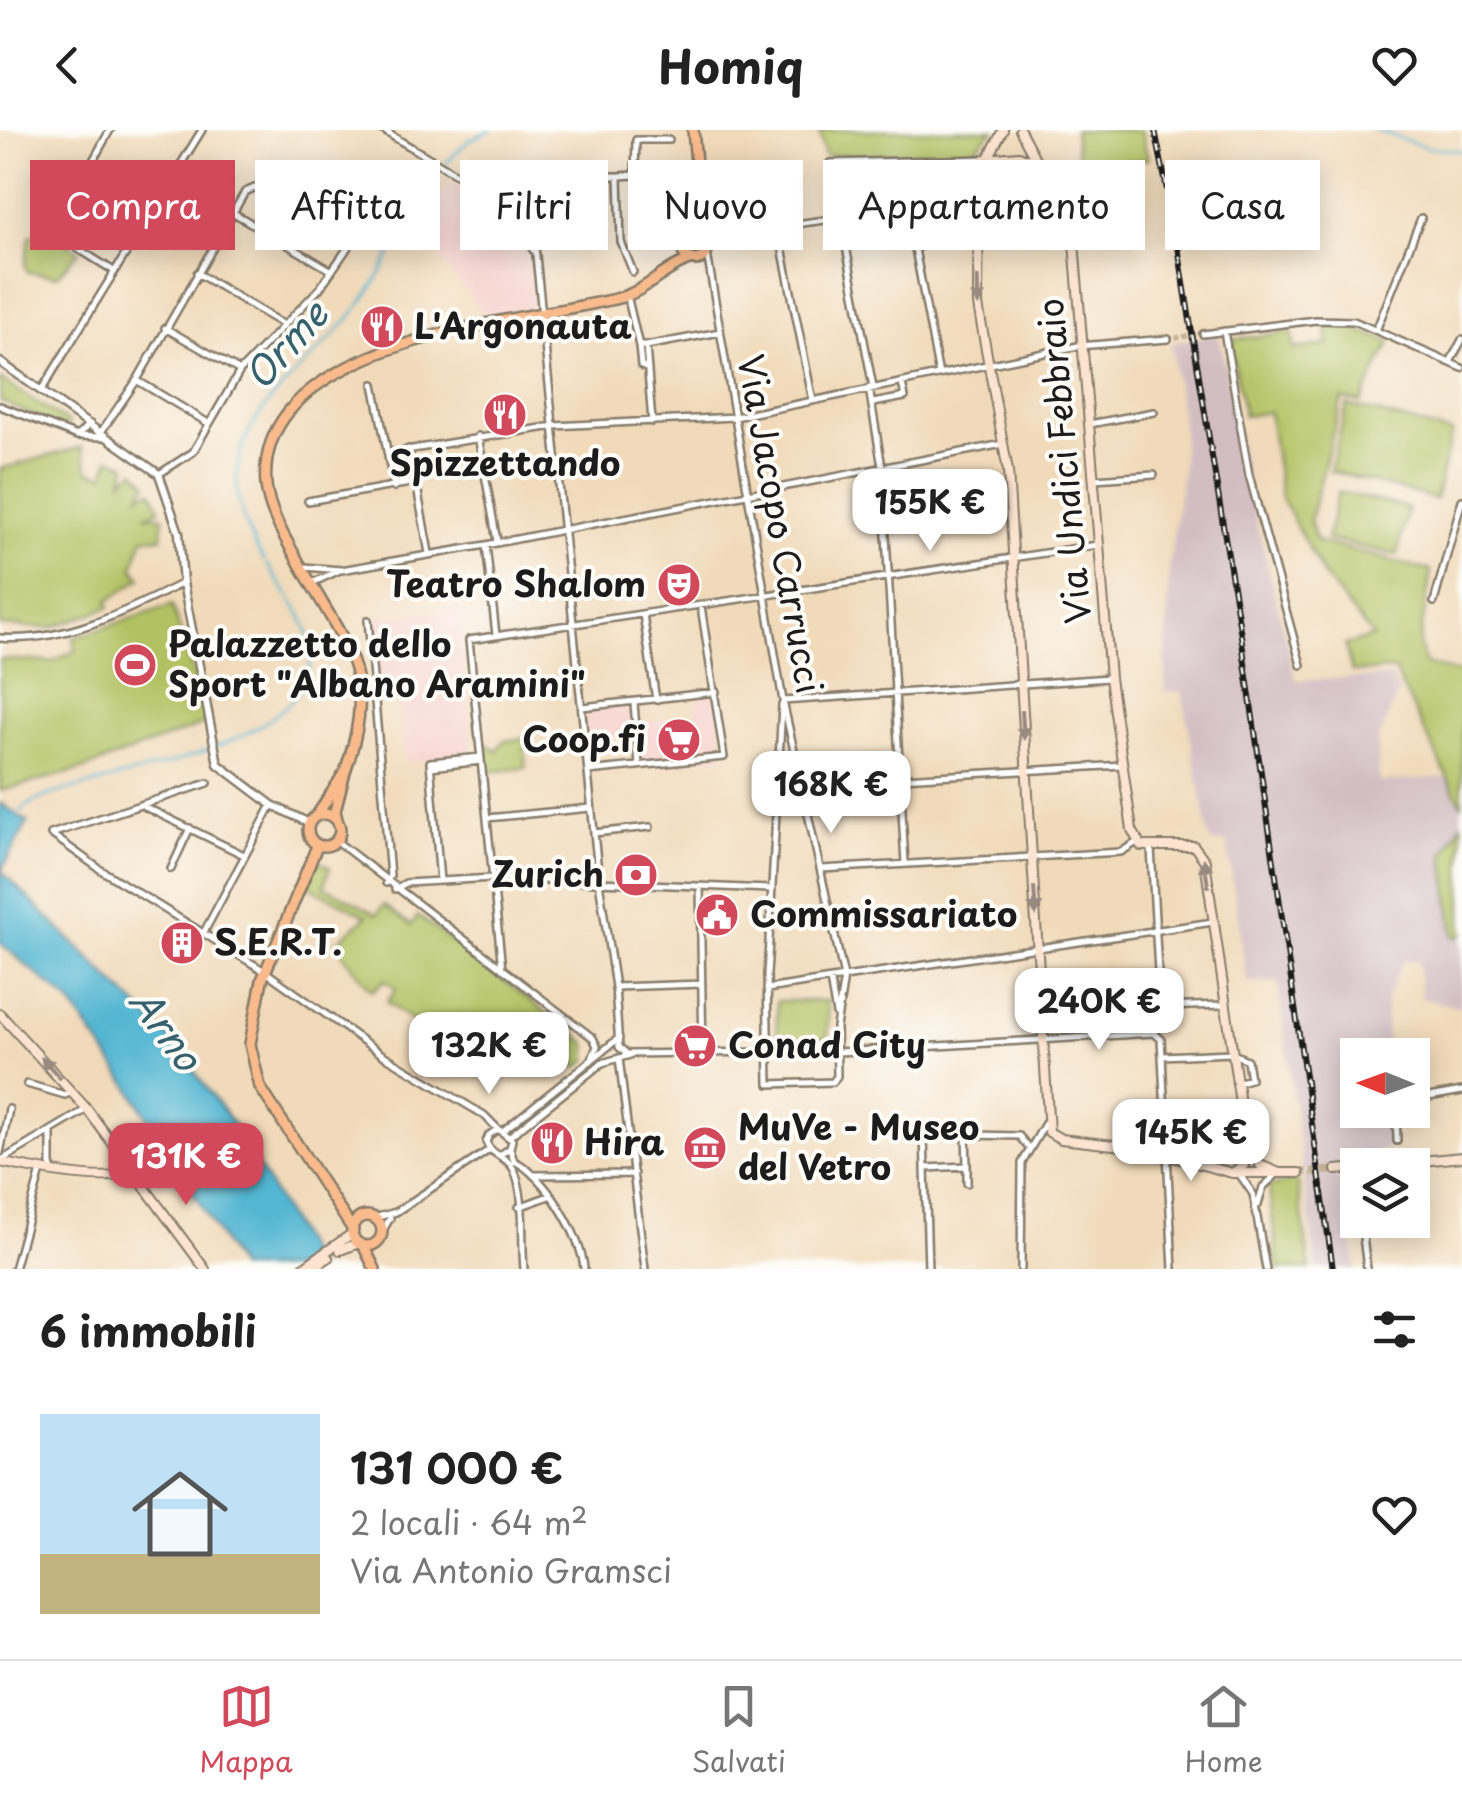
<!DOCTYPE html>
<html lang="it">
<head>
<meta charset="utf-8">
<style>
	body { margin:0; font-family:"Playpen Sans",sans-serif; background:#f6f6f6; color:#222; height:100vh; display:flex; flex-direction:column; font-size:38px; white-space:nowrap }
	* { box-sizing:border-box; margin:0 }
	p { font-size:32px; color:#767676 }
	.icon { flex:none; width:55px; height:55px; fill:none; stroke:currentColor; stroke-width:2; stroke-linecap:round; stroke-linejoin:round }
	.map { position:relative; height:1139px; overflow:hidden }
	.side { display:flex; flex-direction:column; background:#fff; flex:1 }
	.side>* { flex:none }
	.banner { position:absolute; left:30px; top:30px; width:1402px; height:90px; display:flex; gap:20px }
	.needle { width:65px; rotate:271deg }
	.buttons { position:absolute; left:1340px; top:908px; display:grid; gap:20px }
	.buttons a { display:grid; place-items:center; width:90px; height:90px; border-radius:0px; background:#fff; box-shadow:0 5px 25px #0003; font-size:50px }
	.price { position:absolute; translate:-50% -85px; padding:0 22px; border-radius:20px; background:#fff; color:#222; font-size:32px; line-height:65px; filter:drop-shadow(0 2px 5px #0008) }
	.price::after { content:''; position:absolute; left:50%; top:60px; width:30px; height:22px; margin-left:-15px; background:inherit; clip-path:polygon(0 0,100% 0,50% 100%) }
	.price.selected { background:#d1495b; color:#fff }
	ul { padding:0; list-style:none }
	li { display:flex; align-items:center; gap:30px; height:250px; padding:0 40px }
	li span { display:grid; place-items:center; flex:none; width:280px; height:200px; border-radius:0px; color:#555 }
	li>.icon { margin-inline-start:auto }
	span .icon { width:120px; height:120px; fill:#fffc; stroke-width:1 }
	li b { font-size:42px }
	h2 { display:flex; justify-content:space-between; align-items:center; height:120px; padding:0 40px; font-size:42px }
	.pill { padding:0 35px; border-radius:0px; background:#fff; box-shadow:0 5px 25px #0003; font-size:35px; line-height:90px }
	.pill.selected { background:#d1495b; color:#fff }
	header { display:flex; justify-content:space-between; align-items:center; height:130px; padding:0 40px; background:#fff; font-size:45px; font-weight:700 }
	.tabs { display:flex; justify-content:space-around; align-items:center; height:140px; border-top:2px solid #e0e0e0; background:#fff; font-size:28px; color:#767676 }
	.tabs a { display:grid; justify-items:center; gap:5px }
	.tabs .selected { color:#d1495b }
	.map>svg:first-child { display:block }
	.built { fill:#f7d0ca }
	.industrial { fill:#d2bec2 }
	.green { fill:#b2c264; stroke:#676f40; stroke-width:2.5 }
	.water { fill:#53b6d2; stroke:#386977; stroke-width:2.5 }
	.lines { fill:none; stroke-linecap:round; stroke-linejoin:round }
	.stream { stroke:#53b6d2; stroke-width:2.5 }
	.minor-tunnel { stroke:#c6b49a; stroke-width:5; stroke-dasharray:5 2.5; stroke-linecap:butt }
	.secondary-tunnel { stroke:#c6b49a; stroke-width:8; stroke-dasharray:8 4; stroke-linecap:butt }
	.minor-casing { stroke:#867b6b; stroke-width:10 }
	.tertiary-casing { stroke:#867b6b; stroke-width:11 }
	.secondary-casing { stroke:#867b6b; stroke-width:12 }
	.primary-casing { stroke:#867b6b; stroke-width:14 }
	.minor { stroke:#fff; stroke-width:5 }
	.tertiary { stroke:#fff; stroke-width:6 }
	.secondary { stroke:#fde4d1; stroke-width:8 }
	.primary { stroke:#fabb8c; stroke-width:9 }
	.rail-casing { stroke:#1c1c1c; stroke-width:6 }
	.rail { stroke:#fdfcf7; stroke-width:2.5; stroke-dasharray:8; stroke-linecap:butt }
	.oneway { fill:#988a80 }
	.labels { text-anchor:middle; stroke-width:8; stroke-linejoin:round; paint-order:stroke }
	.poi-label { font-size:35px; font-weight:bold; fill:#1c1c1c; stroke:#fdfcf7; text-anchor:start }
	.street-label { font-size:35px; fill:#1c1c1c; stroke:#fdfcf7 }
	.water-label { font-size:38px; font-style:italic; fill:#35616e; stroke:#fdfcf7 }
</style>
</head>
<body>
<header><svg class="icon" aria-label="back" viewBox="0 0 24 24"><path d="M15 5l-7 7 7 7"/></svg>Homiq<svg class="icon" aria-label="heart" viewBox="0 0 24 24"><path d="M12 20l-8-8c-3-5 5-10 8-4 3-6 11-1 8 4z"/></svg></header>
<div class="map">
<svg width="1462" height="1139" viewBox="0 0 1462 1139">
	<rect width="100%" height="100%" fill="#fdfcf7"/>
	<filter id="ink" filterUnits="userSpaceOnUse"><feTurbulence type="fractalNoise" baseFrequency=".01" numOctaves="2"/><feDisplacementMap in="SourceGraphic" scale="20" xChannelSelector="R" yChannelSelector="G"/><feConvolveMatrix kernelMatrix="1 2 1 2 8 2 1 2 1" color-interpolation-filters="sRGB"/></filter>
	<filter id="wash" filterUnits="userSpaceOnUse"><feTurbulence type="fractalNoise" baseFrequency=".0048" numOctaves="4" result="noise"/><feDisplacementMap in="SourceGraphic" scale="40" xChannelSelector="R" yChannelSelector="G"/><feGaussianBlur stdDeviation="2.25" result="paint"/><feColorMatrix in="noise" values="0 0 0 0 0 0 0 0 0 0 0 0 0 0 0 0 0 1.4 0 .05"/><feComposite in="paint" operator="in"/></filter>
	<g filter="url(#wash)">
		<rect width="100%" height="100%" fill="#f1daba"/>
		<path class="built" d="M448,53L499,81L521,111L530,131L536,177L486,186L420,103Z
			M458,478L474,624L405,633L397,550L377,551L372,490Z
			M716,562L724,627L639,635L637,605L597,609L599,640L588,641L582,577L634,572L637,593L695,585L700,564Z"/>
		<path class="industrial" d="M1219,205L1249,362L1296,550L1391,547L1398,562L1377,613L1379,652L1450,647L1454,666L1462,676V693L1444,726L1454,807L1462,806V878L1421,868L1418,831L1404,829L1386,868L1387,925H1358V980H1388V1018L1336,1035L1337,1049L1345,1054L1356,1139H1316L1278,852H1247L1227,712L1210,713L1182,561L1165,562L1169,436L1182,341L1183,302L1171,213Z"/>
		<path class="green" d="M819,0H994L972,21L963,23L825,26Z
			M1074,0H1141L1148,29L1078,36Z
			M53,103L79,121L57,146L28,142L25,137L30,106Z
			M1341,195L1391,211L1361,273L1342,269L1310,390L1316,411L1431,441L1419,516L1425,534L1462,544V676L1394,540L1352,542L1345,515L1373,507L1324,446L1281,368L1269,282L1244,286L1230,210L1292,202L1294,219L1328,215L1327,196Z
			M0,249L69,293L65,299L0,271Z
			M1347,275L1452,303L1435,369L1330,341Z
			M82,317L89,341L104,345L110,328L127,335L123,350L135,340L148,354L139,365L152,360L160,379L147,385L163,387L162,408L144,407L133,437L141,448L108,471L110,477L50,498L0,496V339Z
			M1338,362L1408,378L1397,425L1327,409Z
			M172,475L209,592L84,639L0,661V529L52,532L76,520L73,508Z
			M530,608V617L524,618L526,638L487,642L484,613L497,621L503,611Z
			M1462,693V806L1454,807L1444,725Z
			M318,730L330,737L324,756L377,784L384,775L411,795L418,786L587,913L588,930L578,938L517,891L488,923L464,895L440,913L387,872L396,859L385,850L372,861L335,814L367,786L308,756Z
			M777,871H828V908L777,909Z
			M1297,1049L1310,1139H1278L1269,1057Z"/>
		<path class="water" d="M0,673L28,692L1,741L170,908L236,998L317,1139H239L130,958L70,872L0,813Z"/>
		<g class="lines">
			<path class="stream" d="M1375,0L1426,17L1462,21
				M446,33L469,10L491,0
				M264,431C182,296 305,257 370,161C394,125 408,82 435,47
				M21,681C42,661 79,659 106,651C171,633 331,599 309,506C302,478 281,459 267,434"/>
		</g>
	</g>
	<g filter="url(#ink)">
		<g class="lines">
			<path class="minor-tunnel" d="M1168,209L1203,204"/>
			<path class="secondary-tunnel" d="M1299,1043L1336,1040"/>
			<defs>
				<path id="minor" d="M110,0L53,103L114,141
					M383,0C431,32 512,66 533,120
					M619,46L635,45L636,10H669
					M232,82L332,141
					M778,97L813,271
					M844,100L977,104L1043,100
					M912,103L939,245
					M708,112L714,105L840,88
					M707,123L783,571L844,847L1213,792
					M197,143L284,195
					M627,165L639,216H646L652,292
					M165,198L240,241
					M1377,198L1421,88
					M1224,201L1249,345L1301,535
					M1203,204L1316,190L1354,191L1462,238
					M639,216L641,236L648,239
					M646,216L720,202
					M1450,232L1462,210
					M138,251L208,293
					M374,254L394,357
					M873,257L830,33L984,29
					M869,258L882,337L905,733
					M41,261L202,0
					M873,273L905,267L902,253
					M0,276L77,306L90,294
					M1090,294L1154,282
					M101,302L137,250L245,62L304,37L366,75L364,94L320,158L240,241L193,322L159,344
					M77,306L103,307
					M478,306L497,411
					M408,319L416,352
					M388,323L554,296L735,287L1078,216L1168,209
					M1094,349L1154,345
					M308,371L416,352L429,423
					M486,415L496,505
					M304,437L341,440L486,415L1003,314
					M312,453L338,441
					M1434,472L1462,370
					M643,484L656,570
					M368,490L390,746L386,753
					M0,508C64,513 127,481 183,453
					M783,571L1109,548
					M634,573L639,635
					M582,577L716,562
					M431,637L481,631
					M588,641L724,627L701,476
					M208,653L51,704L101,740L266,842L383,925L484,985L498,999
					M801,654L1123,635
					M145,677L244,725
					M487,688L591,678
					M594,703L650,697
					M336,711L593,908L597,916L591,931
					M1151,718L1160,877V896L1154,903
					M171,739L190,698
					M821,739L1121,722L1137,712
					M440,751L430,632L481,627
					M700,756L703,923
					M395,759L406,753L493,748L599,752L528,46H619L621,112L633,142
					M203,804L272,675
					M502,839L469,510L1098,415
					M830,850L836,884
					M702,854L615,857L599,752L770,759
					M615,857L619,917L627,924L768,922
					M767,859L844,847L836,897L837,946L833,952L769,954L767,844L768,829L782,575
					M1160,877L1224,875
					M1154,903L1161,909L1162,926L1231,923L1247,930L1250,949L1236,953
					M838,922L1154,903
					M1162,926L1173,1139
					M619,928L645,1139
					M27,954L65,965L72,962
					M1412,970L1462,961
					M1396,980L1397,1011
					M504,1000L619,908
					M51,1002V1041
					M510,1006L602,933L630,925
					M510,1019L514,1031C544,1044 582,1106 584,1139
					M0,1023L9,979
					M500,1025L510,1018L512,1010L498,999L489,1005L486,1012C492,1027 507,1025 514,1040C526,1066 521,1110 524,1139
					M1166,1025L1191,1018L1246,1022
					M0,1031L87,979
					M967,1036V1053
					M926,1038L967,1036L966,1004
					M1355,1038L1358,1060
					M533,1045L634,1044
					M1240,1045L1253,1064L1266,1139
					M1258,1075L1263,1057L1276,1045
					M519,1077L549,1066
					M374,1088L396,1082L489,1020
					M1361,1090L1367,1139
					M382,1102L390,1088
					M14,1139L41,1041
					M928,1139L924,1004L1019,1006L1028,1017
					M1021,1139L1022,1033L1047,990"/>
				<path id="tertiary" d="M0,232L159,344L179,403L183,453L218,634L272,675L309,693"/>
				<path id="secondary" d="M1003,0L979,46L978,175L1008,341L1049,1002L1061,1009L1140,1018L1232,1043L1244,1035L1247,1022L1205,731L1194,716H1141L1132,700L1110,548L1073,100L1020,0
					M985,29L1019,26L1035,32
					M0,884L87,979L205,1139
					M1250,1015L1260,1035L1277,1042
					M0,1032C28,1038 114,1056 135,1040
					M1383,1035L1462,1027
					M1336,1040L1358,1038
					M1232,1043H1299
					M340,1120L359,1113
					M301,1139L353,1103
					M311,1139L328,1128"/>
				<path id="primary" d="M693,0L700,77
					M682 117a13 13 0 1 1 26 0a13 13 0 1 1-26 0Z
					M689,104L700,77L701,104
					M345,642C379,544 348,520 302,438C288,413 269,384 266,355C254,207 521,193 619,168C647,161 665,137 692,129
					M308 700a16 16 0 1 1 32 0a16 16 0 1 1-32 0Z
					M317,685L345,642L335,681L338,693
					M317,716L262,850L250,914L260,957L353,1100
					M352 1101a15 15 0 1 1 30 0a15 15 0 1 1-30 0Z
					M363,1115L375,1139"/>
			</defs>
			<use href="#minor" class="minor-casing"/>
			<use href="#tertiary" class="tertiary-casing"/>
			<use href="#secondary" class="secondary-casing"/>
			<use href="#primary" class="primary-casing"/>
			<use href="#minor" class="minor"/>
			<use href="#tertiary" class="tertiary"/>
			<use href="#secondary" class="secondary"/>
			<use href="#primary" class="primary"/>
			<defs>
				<path id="rail" d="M1155,0L1176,104L1242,512L1333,1139"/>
			</defs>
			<use href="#rail" class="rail-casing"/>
			<use href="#rail" class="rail"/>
		</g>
		<defs><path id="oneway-solid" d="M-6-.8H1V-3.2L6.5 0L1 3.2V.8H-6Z" transform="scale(2.5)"/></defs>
		<g class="oneway">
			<use href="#oneway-solid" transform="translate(978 161) rotate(89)"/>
			<use href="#oneway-solid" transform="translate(1023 595) rotate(86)"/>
			<use href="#oneway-solid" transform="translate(1206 743) rotate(-99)"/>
			<use href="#oneway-solid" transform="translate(1035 771) rotate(86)"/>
			<use href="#oneway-solid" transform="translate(51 938) rotate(-132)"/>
		</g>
	</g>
	<defs>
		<symbol id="restaurant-disc" viewBox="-11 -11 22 22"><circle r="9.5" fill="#d1495b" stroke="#fdfcf7"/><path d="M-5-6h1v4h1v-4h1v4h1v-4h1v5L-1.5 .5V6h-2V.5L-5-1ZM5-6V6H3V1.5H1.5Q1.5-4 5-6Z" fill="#fff"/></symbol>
		<symbol id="theatre-disc" viewBox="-11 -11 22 22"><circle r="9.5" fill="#d1495b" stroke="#fdfcf7"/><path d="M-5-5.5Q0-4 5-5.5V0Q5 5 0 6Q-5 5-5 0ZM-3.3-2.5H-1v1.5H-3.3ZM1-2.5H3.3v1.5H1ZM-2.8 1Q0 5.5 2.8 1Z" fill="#fff"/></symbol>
		<symbol id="stadium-disc" viewBox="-11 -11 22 22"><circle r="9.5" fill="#d1495b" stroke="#fdfcf7"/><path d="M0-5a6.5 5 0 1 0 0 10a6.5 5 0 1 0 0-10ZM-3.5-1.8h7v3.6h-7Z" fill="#fff"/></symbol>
		<symbol id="supermarket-disc" viewBox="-11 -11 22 22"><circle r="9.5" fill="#d1495b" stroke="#fdfcf7"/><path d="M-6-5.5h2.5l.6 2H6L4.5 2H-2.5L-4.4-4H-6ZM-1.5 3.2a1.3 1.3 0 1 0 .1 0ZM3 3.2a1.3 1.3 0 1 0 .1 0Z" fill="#fff"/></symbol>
		<symbol id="bank-disc" viewBox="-11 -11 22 22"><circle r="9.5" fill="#d1495b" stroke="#fdfcf7"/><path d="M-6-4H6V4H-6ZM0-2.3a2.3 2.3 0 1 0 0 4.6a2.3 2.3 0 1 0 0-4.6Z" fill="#fff"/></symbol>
		<symbol id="civic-disc" viewBox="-11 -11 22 22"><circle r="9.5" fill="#d1495b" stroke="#fdfcf7"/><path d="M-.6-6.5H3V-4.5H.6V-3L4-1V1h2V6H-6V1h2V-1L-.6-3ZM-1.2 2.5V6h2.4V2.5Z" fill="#fff"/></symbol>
		<symbol id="building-disc" viewBox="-11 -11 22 22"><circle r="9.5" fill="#d1495b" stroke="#fdfcf7"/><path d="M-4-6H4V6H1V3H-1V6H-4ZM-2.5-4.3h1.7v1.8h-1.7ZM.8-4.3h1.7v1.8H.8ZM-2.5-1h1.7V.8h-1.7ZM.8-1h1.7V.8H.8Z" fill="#fff"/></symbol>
		<symbol id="museum-disc" viewBox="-11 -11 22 22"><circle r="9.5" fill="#d1495b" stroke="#fdfcf7"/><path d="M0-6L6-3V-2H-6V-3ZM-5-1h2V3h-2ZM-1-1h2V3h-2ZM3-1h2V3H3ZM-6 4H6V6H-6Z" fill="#fff"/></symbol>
	</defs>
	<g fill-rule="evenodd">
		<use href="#restaurant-disc" x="357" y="172" width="50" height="50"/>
		<use href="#restaurant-disc" x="480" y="260" width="50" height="50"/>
		<use href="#theatre-disc" x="654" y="430" width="50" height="50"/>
		<use href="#stadium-disc" x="110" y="510" width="50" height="50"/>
		<use href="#supermarket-disc" x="654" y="585" width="50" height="50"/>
		<use href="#bank-disc" x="611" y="720" width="50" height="50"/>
		<use href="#civic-disc" x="692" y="760" width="50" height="50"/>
		<use href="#building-disc" x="157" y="788" width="50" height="50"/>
		<use href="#supermarket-disc" x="670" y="891" width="50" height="50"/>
		<use href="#restaurant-disc" x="527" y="988" width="50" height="50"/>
		<use href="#museum-disc" x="680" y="993" width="50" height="50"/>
	</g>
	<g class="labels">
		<g class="poi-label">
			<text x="414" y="209">L'Argonauta</text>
			<text x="505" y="346" text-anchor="middle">Spizzettando</text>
			<text x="646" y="467" text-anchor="end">Teatro Shalom</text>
			<text x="168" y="527">Palazzetto dello<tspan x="168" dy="40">Sport "Albano Aramini"</tspan></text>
			<text x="646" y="622" text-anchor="end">Coop.fi</text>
			<text x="604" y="757" text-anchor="end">Zurich</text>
			<text x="750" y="797">Commissariato</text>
			<text x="214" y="825">S.E.R.T.</text>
			<text x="728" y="928">Conad City</text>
			<text x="738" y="1010">MuVe - Museo<tspan x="738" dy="40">del Vetro</tspan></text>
			<text x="584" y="1025">Hira</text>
		</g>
		<g class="street-label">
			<text transform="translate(1065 331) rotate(-95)" y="12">Via Undici Febbraio</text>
			<text transform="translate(779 394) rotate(80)" y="12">Via Jacopo Carrucci</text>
		</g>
		<g class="water-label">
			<text transform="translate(287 216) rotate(-48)" y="13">Orme</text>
			<text transform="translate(165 900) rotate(54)" y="13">Arno</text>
		</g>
	</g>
</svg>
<div class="buttons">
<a><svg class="needle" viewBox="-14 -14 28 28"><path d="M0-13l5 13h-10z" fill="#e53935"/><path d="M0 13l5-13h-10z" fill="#767676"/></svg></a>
<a><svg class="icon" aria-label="layers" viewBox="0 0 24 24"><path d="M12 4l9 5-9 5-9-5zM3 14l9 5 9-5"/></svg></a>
</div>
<b class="price" style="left:930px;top:424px">155K €</b>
<b class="price" style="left:831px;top:706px">168K €</b>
<b class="price" style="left:1099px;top:923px">240K €</b>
<b class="price" style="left:489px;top:967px">132K €</b>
<b class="price" style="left:1191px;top:1054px">145K €</b>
<b class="price selected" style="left:186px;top:1078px">131K €</b>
<div class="banner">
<a class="pill selected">Compra</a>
<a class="pill">Affitta</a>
<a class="pill">Filtri</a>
<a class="pill">Nuovo</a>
<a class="pill">Appartamento</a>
<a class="pill">Casa</a>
</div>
</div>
<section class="side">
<h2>6 immobili<svg class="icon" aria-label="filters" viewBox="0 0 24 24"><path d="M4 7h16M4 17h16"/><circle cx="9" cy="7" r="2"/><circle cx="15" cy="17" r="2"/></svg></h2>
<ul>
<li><span style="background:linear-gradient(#bfe0f5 70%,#c2b280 0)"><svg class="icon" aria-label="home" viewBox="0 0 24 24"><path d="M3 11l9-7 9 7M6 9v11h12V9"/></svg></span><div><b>131 000 €</b><p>2 locali · 64 m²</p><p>Via Antonio Gramsci</p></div><svg class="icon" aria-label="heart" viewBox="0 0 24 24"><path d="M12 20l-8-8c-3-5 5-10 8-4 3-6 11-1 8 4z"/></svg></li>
</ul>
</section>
<nav class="tabs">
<a class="selected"><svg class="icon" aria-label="map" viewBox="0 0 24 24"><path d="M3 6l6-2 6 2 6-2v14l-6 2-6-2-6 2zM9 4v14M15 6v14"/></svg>Mappa</a>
<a><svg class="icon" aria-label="saved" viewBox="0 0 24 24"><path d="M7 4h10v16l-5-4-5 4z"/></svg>Salvati</a>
<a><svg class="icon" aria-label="home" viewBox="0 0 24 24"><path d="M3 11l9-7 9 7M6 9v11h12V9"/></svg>Home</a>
</nav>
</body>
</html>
